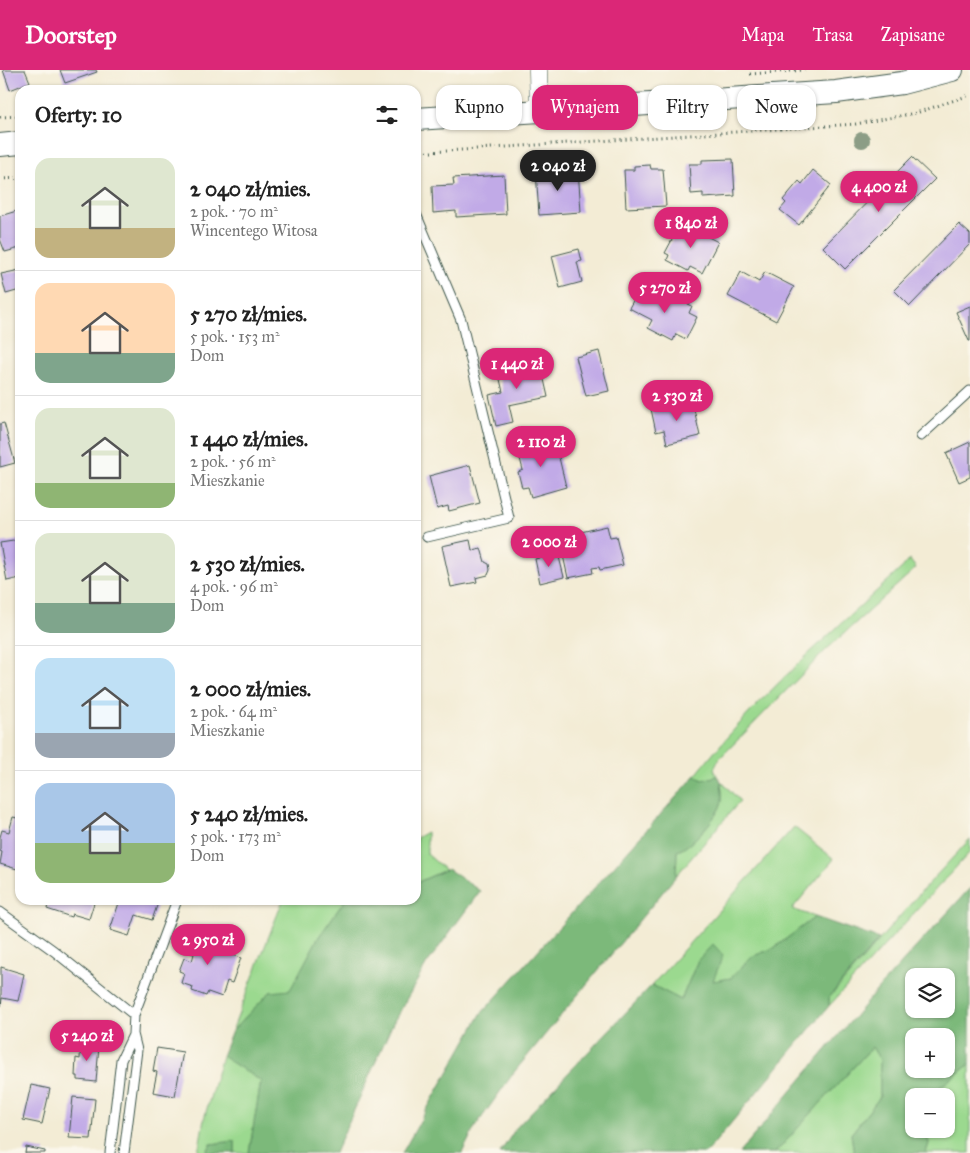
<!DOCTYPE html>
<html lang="pl">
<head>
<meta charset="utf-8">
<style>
	body { margin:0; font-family:"IM FELL Great Primer",serif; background:#f2f2f2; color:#222; height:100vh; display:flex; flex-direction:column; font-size:19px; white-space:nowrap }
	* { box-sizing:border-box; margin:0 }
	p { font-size:16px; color:#767676 }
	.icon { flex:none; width:28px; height:28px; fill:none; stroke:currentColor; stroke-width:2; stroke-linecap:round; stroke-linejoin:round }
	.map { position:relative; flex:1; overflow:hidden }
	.panel { position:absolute; left:15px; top:15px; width:406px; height:820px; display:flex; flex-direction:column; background:#fff; border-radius:15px; box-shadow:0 1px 4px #0004 }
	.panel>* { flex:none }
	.guide { position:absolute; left:436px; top:15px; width:459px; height:45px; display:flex; gap:10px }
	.tools { position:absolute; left:905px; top:898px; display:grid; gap:10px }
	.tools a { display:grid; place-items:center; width:50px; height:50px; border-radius:10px; background:#fff; box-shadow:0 1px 4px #0004; font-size:25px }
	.price { position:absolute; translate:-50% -42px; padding:0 11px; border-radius:18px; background:#db2777; color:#fff; font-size:16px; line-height:32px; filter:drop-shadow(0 1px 2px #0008) }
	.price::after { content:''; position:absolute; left:50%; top:30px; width:15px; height:11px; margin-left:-8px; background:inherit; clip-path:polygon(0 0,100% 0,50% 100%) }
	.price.selected { background:#222; color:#fff }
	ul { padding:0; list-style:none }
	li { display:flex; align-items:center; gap:15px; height:125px; padding:0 20px }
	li+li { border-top:1px solid #e0e0e0 }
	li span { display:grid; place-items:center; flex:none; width:140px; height:100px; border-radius:15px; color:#555 }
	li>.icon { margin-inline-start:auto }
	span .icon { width:60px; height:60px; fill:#fffc; stroke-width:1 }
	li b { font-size:21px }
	h2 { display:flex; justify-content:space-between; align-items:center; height:60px; padding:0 20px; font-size:21px }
	.chip { padding:0 18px; border-radius:15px; background:#fff; box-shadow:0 1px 4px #0004; font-size:18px; line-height:45px }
	.chip.selected { background:#db2777; color:#fff }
	header { display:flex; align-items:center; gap:30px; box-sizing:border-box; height:70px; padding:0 25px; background:#db2777; color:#fff }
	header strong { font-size:24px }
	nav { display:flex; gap:28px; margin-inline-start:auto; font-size:18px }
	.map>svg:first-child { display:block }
	.green { fill:#9bd98f; stroke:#5d8b62 }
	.forest { fill:#7cb97a; stroke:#4e7b57; fill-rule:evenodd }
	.building { fill:#c1aae7 }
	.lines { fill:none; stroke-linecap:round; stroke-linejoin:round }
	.service-casing { stroke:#3f574c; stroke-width:11 }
	.minor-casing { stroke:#3f574c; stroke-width:19 }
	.tertiary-casing { stroke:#3f574c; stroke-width:24 }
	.path { stroke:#3f574c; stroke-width:3; stroke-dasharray:1 4; stroke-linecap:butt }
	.service { stroke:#fff; stroke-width:9 }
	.minor { stroke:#fff; stroke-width:18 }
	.tertiary { stroke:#fff; stroke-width:22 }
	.tree { fill:#8c9d86 }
</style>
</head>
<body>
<header>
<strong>Doorstep</strong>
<nav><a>Mapa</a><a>Trasa</a><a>Zapisane</a></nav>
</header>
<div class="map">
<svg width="970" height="1083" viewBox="0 0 970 1083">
	<rect width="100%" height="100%" fill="#fbf7ec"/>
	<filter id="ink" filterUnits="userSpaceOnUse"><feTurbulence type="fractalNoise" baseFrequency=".02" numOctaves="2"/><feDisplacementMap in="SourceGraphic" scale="10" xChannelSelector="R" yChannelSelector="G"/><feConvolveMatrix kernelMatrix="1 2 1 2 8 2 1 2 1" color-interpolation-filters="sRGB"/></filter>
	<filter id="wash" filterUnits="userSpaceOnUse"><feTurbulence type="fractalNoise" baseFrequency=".0096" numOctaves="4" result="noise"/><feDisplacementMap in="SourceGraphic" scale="20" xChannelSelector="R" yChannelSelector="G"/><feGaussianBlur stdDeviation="1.12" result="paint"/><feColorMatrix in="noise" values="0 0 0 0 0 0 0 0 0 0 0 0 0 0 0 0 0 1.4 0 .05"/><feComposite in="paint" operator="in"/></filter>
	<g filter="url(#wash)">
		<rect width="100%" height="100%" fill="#f3ecd5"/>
		<path class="green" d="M909,489L916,498L827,579L719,689L714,699L717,706L703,710L695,706C755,629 831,563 903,497Z
			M721,711L740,731L676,806L677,781C690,778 719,746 722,731C723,725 721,717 721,711Z
			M794,757L834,789L792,839L815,847L774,878L751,887L731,908L712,912L698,890L681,930L652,915Z
			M427,762V784L445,800L416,813V768Z
			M970,769V782L829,936V928L920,823Z
			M283,830H345L318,868L290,921L270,922L232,961Z
			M872,977L880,990V1027L851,1064L854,1083H775Z
			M222,986L261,1011L249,1083H235V1071L212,1074L206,1083H198L204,1049Z
			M970,994V1083H926L929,1073L924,1059H946V1026H933L940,1017Z"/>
		<path class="forest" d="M695,706L703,710L717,706L721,711C721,717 723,725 722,731C719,746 690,778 677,781L676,806L515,1001L475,1057L462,1083H402L481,944Z
			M448,799L480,821L426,895L393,953L335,1083H249L261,1011L222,986L232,961L270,922L290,920L318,868L345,830H416V813Z
			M970,818V994L940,1017L933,1026H914V1059H924L929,1073L926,1083H854L851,1064L880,1027V990L872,977L775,1083H739L877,920ZM914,906H946V939H914ZM946,966V999H914V966Z
			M815,847L879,869L829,927V936L706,1083H500L516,1058L652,915L681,930L698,890L713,874L723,885L713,911L731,908L751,887L774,878Z
			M235,1071V1083H206L211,1074Z"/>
		<g id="blocks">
			<path class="building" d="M3,0H25L30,12L10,20Z
				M60,0H96L97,2L65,13Z
				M912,87L935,109L845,199L823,177Z
				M733,89L735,126L703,128V123L691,124L689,94H702V90Z
				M650,95L651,99H663L666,136L626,138L624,100H634V96Z
				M578,99L581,142L539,145L536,101Z
				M813,100L831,115L799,155L780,140L786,133L783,130L799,111L802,114Z
				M504,105L506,144L456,147V141L433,143L432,116L454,115L453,108Z
				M20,140V178L5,182L0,169V146Z
				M681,153L718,172L702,203L690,197L688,201L667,190L669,185L665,183Z
				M959,154L970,164V174L910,236L894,220Z
				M579,179L582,191L577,192L582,212L560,218L552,186Z
				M20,200V220L6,224L1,204Z
				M741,202L759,212L765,202L794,217L776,251L728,226Z
				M640,218L664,230L667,223L692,236L689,243L697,247L686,269L676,264L673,271L648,258L652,250L629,238Z
				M970,236V271H969L956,242Z
				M599,281L609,321L586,326L576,287Z
				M540,292L548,327L509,335L513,352L496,356L489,325L503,322L498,301Z
				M692,330L700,366L667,374L664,360L656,362L651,339Z
				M4,353L15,393L0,397V354Z
				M550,368L554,380L557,379L566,417L531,427L528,417L522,418L518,402L523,400L517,377Z
				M970,372V407L959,412L946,383Z
				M470,395L480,433L449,441L448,436L437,439L429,406Z
				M607,456L610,468L616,467L623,495L600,500L599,497L592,498L593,503L568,508L559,467Z
				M20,470V508L7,511L0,473Z
				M470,470L472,480L481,478L485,492L489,494L490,500L488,505L476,508L477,512L451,517L442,476Z
				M558,483L564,507L540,513L535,489Z
				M18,745L20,746V787L17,799L0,794L2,782L0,781V767L2,760L9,762L13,747L17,748Z
				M49,830H95L89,849L72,844L71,847L47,839Z
				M120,830H159L152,850L136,845L129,866L110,860Z
				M197,858L213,864L210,876L241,888L232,913L227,911L222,927L208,922L206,926L192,921L193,917L181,913L184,903L179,901L184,888L192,891L194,884L186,881L190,870H193Z
				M1,897L24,904L18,931L2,928L1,936Z
				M81,970L92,971L91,975L99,976L96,1012L78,1010V1006H75L76,988L80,989Z
				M157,978L183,982L175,1026L153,1022L157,1002L153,1001Z
				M31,1015L50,1019L42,1054L23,1050Z
				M73,1027L95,1029L91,1069L69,1068Z
				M26,1077L45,1081V1083H25Z"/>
		</g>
	</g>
	<g filter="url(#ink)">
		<use href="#blocks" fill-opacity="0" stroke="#3f574c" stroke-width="1"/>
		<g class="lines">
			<defs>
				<path id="service" d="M416,144L461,250L509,448L427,467
					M921,366L970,321
					M0,842L54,881L134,945
					M110,1083L121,990L133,965
					M124,1083L137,980L133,964L134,945L177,830"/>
				<path id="minor" d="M538,0L539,41"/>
				<path id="tertiary" d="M416,49L836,22L902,13L952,0
					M0,75L20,73"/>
			</defs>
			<use href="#service" class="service-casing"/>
			<use href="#minor" class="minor-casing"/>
			<use href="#tertiary" class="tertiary-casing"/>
			<path class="path" d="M750,4L805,0
				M0,47L20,46
				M416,83L856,54L916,43L970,25
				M0,109L20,108"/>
			<use href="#service" class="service"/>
			<use href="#minor" class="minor"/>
			<use href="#tertiary" class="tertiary"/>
		</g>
		<circle class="tree" cx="862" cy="70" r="8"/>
	</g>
</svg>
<div class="tools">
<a><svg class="icon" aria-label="layers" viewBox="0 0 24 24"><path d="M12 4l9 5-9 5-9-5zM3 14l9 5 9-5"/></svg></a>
<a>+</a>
<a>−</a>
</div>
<b class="price selected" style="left:558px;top:122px">2 040 zł</b>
<b class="price" style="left:879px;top:143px">4 400 zł</b>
<b class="price" style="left:691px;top:179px">1 840 zł</b>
<b class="price" style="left:665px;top:244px">5 270 zł</b>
<b class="price" style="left:517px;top:320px">1 440 zł</b>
<b class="price" style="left:677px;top:352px">2 530 zł</b>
<b class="price" style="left:541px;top:398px">2 110 zł</b>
<b class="price" style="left:549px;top:498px">2 000 zł</b>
<b class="price" style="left:208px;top:896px">2 950 zł</b>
<b class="price" style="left:87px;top:992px">5 240 zł</b>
<div class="guide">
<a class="chip">Kupno</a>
<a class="chip selected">Wynajem</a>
<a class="chip">Filtry</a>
<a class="chip">Nowe</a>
</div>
<section class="panel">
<h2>Oferty: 10<svg class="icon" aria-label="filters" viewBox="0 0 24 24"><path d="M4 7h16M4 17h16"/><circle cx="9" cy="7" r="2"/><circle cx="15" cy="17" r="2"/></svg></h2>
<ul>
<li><span style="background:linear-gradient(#dfe7d0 70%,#c2b280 0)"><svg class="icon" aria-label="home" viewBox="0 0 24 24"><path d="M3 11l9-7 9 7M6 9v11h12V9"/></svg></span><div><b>2 040 zł/mies.</b><p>2 pok. · 70 m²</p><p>Wincentego Witosa</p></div></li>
<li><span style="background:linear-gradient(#ffd9b3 70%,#7fa58c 0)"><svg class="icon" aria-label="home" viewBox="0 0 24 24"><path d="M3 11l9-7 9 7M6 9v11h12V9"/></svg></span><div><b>5 270 zł/mies.</b><p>5 pok. · 153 m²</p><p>Dom</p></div></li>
<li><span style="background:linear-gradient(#dfe7d0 75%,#8fb573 0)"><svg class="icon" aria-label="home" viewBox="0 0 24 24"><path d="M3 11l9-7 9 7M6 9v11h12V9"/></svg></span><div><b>1 440 zł/mies.</b><p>2 pok. · 56 m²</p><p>Mieszkanie</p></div></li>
<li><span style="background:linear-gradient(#dfe7d0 70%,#7fa58c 0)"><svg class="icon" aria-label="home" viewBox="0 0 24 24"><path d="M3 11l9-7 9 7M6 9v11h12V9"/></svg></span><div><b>2 530 zł/mies.</b><p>4 pok. · 96 m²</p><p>Dom</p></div></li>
<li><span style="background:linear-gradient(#bfe0f5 75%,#9aa5b1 0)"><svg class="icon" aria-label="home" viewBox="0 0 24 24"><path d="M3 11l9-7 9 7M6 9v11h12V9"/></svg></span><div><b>2 000 zł/mies.</b><p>2 pok. · 64 m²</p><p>Mieszkanie</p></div></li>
<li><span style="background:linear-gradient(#a9c7e8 60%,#8fb573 0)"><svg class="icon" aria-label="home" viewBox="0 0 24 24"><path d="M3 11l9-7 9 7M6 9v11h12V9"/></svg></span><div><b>5 240 zł/mies.</b><p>5 pok. · 173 m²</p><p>Dom</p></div></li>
</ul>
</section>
</div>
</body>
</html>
